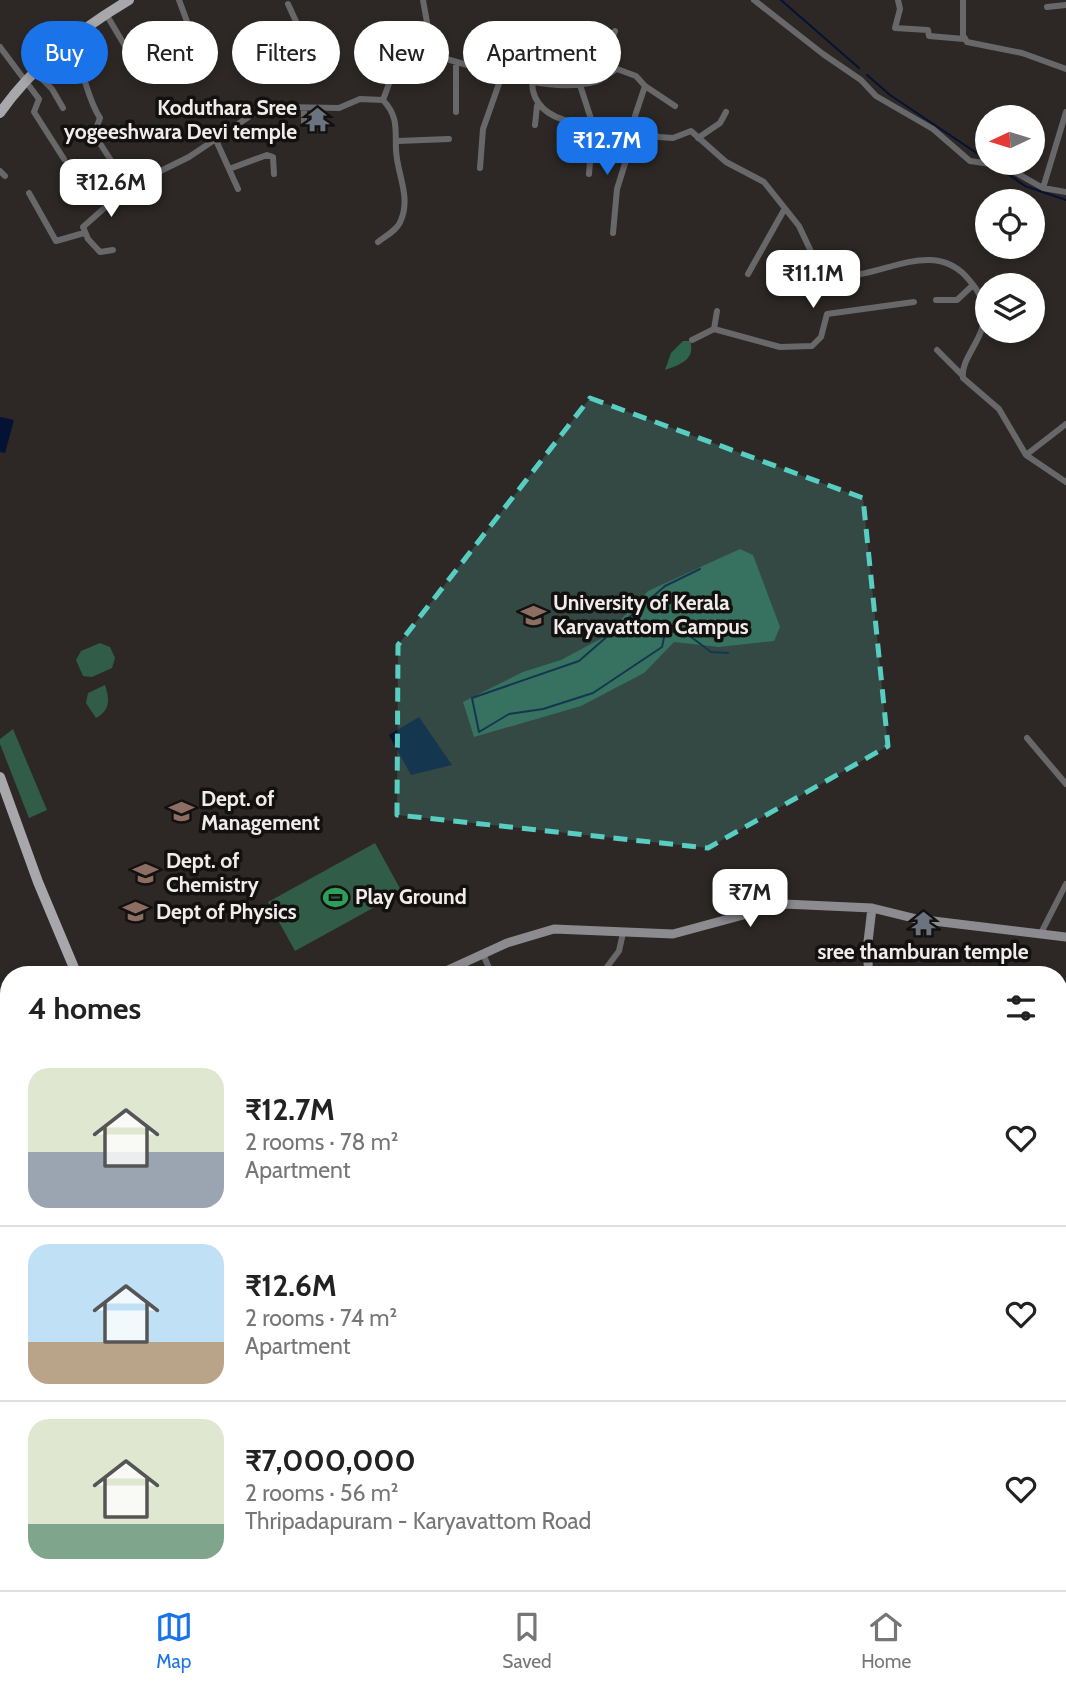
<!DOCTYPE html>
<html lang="en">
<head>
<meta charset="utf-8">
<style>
	body { margin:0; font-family:Cabin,sans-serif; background:#f6f6f6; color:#222; height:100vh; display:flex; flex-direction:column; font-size:26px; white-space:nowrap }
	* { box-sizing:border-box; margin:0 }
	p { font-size:23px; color:#767676 }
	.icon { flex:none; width:38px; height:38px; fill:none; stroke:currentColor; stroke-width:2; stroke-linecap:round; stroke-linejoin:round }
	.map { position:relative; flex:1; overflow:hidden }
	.panel { position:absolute; left:0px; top:966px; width:1068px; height:625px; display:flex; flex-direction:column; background:#fff; border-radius:28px 28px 0 0; box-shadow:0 4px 10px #0003 }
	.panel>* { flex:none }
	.banner { position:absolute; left:21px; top:21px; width:700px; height:63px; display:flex; gap:14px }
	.needle { width:46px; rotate:266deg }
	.controls { position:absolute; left:975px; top:105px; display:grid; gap:14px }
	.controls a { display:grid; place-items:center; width:70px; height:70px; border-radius:50%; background:#fff; box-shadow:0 4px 10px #0003; font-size:35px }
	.price { position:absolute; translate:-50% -60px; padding:0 16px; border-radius:14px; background:#fff; color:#222; font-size:23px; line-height:46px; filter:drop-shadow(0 2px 4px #0008) }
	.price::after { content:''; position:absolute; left:50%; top:42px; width:21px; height:16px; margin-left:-10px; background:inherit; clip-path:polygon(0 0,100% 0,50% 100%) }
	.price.on { background:#1a73e8; color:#fff }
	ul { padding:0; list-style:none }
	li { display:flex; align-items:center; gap:21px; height:175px; padding:0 28px }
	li+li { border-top:2px solid #e0e0e0 }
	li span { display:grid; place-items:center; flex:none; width:196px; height:140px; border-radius:21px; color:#555 }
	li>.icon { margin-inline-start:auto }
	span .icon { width:84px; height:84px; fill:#fffc; stroke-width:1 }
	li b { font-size:30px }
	h2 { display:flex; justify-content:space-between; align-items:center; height:84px; padding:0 28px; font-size:30px }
	.tag { padding:0 24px; border-radius:32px; background:#fff; box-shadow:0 4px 10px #0003; font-size:24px; line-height:63px }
	.tag.on { background:#1a73e8; color:#fff }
	.tabs { display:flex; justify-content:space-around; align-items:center; height:98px; border-top:2px solid #e0e0e0; background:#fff; font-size:19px; color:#767676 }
	.tabs a { display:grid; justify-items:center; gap:4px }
	.tabs .on { color:#1a73e8 }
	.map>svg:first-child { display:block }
	.green { fill:#305c48 }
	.forest { fill:#2e634c }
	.water { fill:#041233 }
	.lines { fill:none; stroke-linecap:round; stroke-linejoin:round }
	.stream { stroke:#041233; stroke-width:2 }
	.street { stroke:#68686b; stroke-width:6 }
	.secondary { stroke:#8c8c90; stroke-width:9 }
	.primary { stroke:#a7a7ac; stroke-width:10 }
	.marked { fill:#57cec1; fill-opacity:0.2; stroke:#57cec1; stroke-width:5; stroke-dasharray:14 9; stroke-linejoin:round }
	.labels { text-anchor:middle; stroke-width:7; stroke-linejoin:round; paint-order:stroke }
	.poi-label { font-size:21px; font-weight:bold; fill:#f0eceb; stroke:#131110; text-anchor:start }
</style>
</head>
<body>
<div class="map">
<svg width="1066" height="1590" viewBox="0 0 1066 1590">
	<rect width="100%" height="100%" fill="#2d2825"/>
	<path class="green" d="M740,549L753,555L780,627L774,641L719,647L674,642L644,673L581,706L474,737L463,702L523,672L561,660L604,637L648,591Z
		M100,643L110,647L115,658L112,668L92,677L83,676L76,660L81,651Z
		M105,685C110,700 110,710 96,718L86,703L88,693Z
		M13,729L47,810L29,818L0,744V739Z
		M375,843L402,892L295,951L268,902Z
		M9,1050V1144L0,1143V1053Z"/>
	<path class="forest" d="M683,341H690C696,359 680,365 665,370L671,353Z"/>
	<path class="water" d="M594,119L620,127L625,139L613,152L588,134Z
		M0,417L14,420L5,453L0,452Z
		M419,717L452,765L411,775L389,735Z
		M664,1582H706L708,1590H666Z"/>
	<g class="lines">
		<path class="stream" d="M781,0L859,68
			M867,75L890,95L987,160
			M998,167L1025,186L1066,200
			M700,569L665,586L579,661L472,698L479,732L509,714L543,709L593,693L662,647L665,633L682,630L711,652L728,653
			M1059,1114L1066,1117"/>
		<path class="street" d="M179,0L195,43
			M423,0L430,39L429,54L502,75L483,129L480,168
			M754,0L823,54L861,80L876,96L933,129L970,161L1004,166L1043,188L1066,192
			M898,0L900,9L895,28L928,30L929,36L964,39
			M963,0V35L967,42L1022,53L1066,69
			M288,4L299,28L308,26L329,60
			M1047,7L1066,5
			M106,14L131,56
			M67,44C85,66 85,95 100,118L94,134L128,187L189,157L253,114L283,107L339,108L360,99L383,100C399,117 395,130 396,150C397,174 411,196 401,220C398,230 385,236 378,242
			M0,47L39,99L34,112L64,159
			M456,62V112
			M35,72L52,89L63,108
			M609,73L608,49L615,31
			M502,75C534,83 565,90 597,81C604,79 610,72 617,69L636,76L645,86L635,116L637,127L659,137L673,138L691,131L726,162L764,182L799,226L815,260L834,275C877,283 933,233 970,281C977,289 983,298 984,309C988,337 960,357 963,378L999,409L1026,455L1066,482
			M532,83C533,106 549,117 572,122C579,124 587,123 594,125C610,131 617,142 628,154L617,189L613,233
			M580,85L593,125L589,174
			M645,86L675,106
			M383,100L398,59L428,52
			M304,108V122
			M535,125L537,106
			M215,138L238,189
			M698,138L720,123L726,112
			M398,141L449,139
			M229,169L267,155L273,157L274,174
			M0,171L5,176
			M1043,188L1066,112
			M29,193L56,241L84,233
			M113,250L100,252L88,239L83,227L128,187
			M748,274L784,210
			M936,300H957L973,285
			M714,329L717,311
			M692,340L714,329L780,347L812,346L821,337L827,314L914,302
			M937,350L962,375
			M1026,455L1066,424
			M1027,738L1066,784
			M1041,933L1066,884
			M483,954L492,975
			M601,975L619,951L623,933
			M770,975H837
			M1059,994L1066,991
			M1059,1150H1066
			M0,1176L9,1175
			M1059,1349L1066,1348
			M1059,1415L1066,1414
			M0,1440L5,1493
			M122,1582L125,1590
			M269,1582V1590
			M400,1582L402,1590
			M459,1582L461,1590
			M622,1582L624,1590
			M639,1582L641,1590
			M714,1582L716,1590
			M947,1582L949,1590
			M993,1582L996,1589L1001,1590L1058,1583L1065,1570L1059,1540
			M180,1590L182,1582
			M219,1590L221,1582
			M246,1590L247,1582
			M602,1590L605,1582
			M932,1590L934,1582"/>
		<path class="secondary" d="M437,975L507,943L554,929L673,934L784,904L872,908L917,919L1066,937
			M869,975L867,950L872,908
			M1059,1246L1066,1247
			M1059,1254L1066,1255
			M1059,1491L1066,1487
			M870,1582L873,1590"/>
		<path class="primary" d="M0,113C33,66 80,29 129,0
			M0,777L38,882L77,975
			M144,1590V1582"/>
	</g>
	<path class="marked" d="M590,398L863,498L888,746L708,848L397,815L398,645Z"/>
	<defs>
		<symbol id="temple-bare" viewBox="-9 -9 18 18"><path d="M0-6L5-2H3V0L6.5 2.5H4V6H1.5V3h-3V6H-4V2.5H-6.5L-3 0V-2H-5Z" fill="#6b7280" stroke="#131110" stroke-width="2.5" paint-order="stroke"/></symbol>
		<symbol id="university-bare" viewBox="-9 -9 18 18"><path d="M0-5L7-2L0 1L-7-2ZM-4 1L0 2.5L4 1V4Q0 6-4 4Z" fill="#8d6e63" stroke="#131110" stroke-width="2.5" paint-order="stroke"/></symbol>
		<symbol id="stadium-bare" viewBox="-9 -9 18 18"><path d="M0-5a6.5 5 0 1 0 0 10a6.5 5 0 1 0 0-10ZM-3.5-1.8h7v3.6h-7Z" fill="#2e9e5b" stroke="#131110" stroke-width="2.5" paint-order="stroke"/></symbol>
	</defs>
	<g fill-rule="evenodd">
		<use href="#temple-bare" x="300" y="102" width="35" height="35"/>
		<use href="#university-bare" x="516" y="598" width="35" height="35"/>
		<use href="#university-bare" x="164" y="794" width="35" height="35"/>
		<use href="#university-bare" x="128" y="856" width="35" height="35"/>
		<use href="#stadium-bare" x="318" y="880" width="35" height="35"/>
		<use href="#university-bare" x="118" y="894" width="35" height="35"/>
		<use href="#temple-bare" x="906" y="906" width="35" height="35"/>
	</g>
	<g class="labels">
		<g class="poi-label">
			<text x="297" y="115" text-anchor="end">Koduthara Sree<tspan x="297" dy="24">yogeeshwara Devi temple</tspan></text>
			<text x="553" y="610">University of Kerala<tspan x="553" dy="24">Karyavattom Campus</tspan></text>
			<text x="201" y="806">Dept. of<tspan x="201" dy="24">Management</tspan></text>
			<text x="166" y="868">Dept. of<tspan x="166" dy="24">Chemistry</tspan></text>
			<text x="355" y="904">Play Ground</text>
			<text x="156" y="919">Dept of Physics</text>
			<text x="923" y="959" text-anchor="middle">sree thamburan temple</text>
		</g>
	</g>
</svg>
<div class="controls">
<a><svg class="needle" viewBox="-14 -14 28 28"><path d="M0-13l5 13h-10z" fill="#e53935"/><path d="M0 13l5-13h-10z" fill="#767676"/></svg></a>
<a><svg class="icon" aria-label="locate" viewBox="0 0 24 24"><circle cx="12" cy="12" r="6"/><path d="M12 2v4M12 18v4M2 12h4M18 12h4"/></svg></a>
<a><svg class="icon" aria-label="layers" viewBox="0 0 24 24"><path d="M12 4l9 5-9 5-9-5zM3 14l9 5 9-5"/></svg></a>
</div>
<b class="price on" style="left:607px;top:177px">₹12.7M</b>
<b class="price" style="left:111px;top:219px">₹12.6M</b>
<b class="price" style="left:813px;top:310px">₹11.1M</b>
<b class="price" style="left:750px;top:929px">₹7M</b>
<div class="banner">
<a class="tag on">Buy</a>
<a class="tag">Rent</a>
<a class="tag">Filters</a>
<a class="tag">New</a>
<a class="tag">Apartment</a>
</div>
<section class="panel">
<h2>4 homes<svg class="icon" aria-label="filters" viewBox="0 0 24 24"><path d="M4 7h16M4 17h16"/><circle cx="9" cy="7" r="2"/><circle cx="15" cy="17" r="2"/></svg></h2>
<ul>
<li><span style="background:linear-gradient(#dfe7d0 60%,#9aa5b1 0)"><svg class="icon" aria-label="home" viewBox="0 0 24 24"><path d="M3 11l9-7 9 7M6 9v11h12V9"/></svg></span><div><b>₹12.7M</b><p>2 rooms · 78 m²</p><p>Apartment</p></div><svg class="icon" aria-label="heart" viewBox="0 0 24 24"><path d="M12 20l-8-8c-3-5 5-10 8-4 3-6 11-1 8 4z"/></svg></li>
<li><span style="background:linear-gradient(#bfe0f5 70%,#b9a48a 0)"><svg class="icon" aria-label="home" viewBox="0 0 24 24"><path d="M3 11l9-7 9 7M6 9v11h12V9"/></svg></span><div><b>₹12.6M</b><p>2 rooms · 74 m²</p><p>Apartment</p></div><svg class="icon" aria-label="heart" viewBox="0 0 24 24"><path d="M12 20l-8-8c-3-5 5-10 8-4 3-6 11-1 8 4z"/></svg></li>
<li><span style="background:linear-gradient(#dfe7d0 75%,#7fa58c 0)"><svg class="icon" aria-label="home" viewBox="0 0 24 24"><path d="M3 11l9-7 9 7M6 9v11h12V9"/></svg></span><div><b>₹7,000,000</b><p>2 rooms · 56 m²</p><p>Thripadapuram - Karyavattom Road</p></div><svg class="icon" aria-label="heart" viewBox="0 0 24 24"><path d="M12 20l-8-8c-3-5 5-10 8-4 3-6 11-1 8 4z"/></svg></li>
</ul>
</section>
</div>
<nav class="tabs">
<a class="on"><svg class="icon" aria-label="map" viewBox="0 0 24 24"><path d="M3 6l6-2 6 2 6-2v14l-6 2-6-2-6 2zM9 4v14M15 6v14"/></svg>Map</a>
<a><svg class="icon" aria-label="saved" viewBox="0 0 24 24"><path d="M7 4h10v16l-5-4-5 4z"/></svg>Saved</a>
<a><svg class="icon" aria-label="home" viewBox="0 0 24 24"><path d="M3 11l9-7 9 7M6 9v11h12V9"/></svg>Home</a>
</nav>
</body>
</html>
